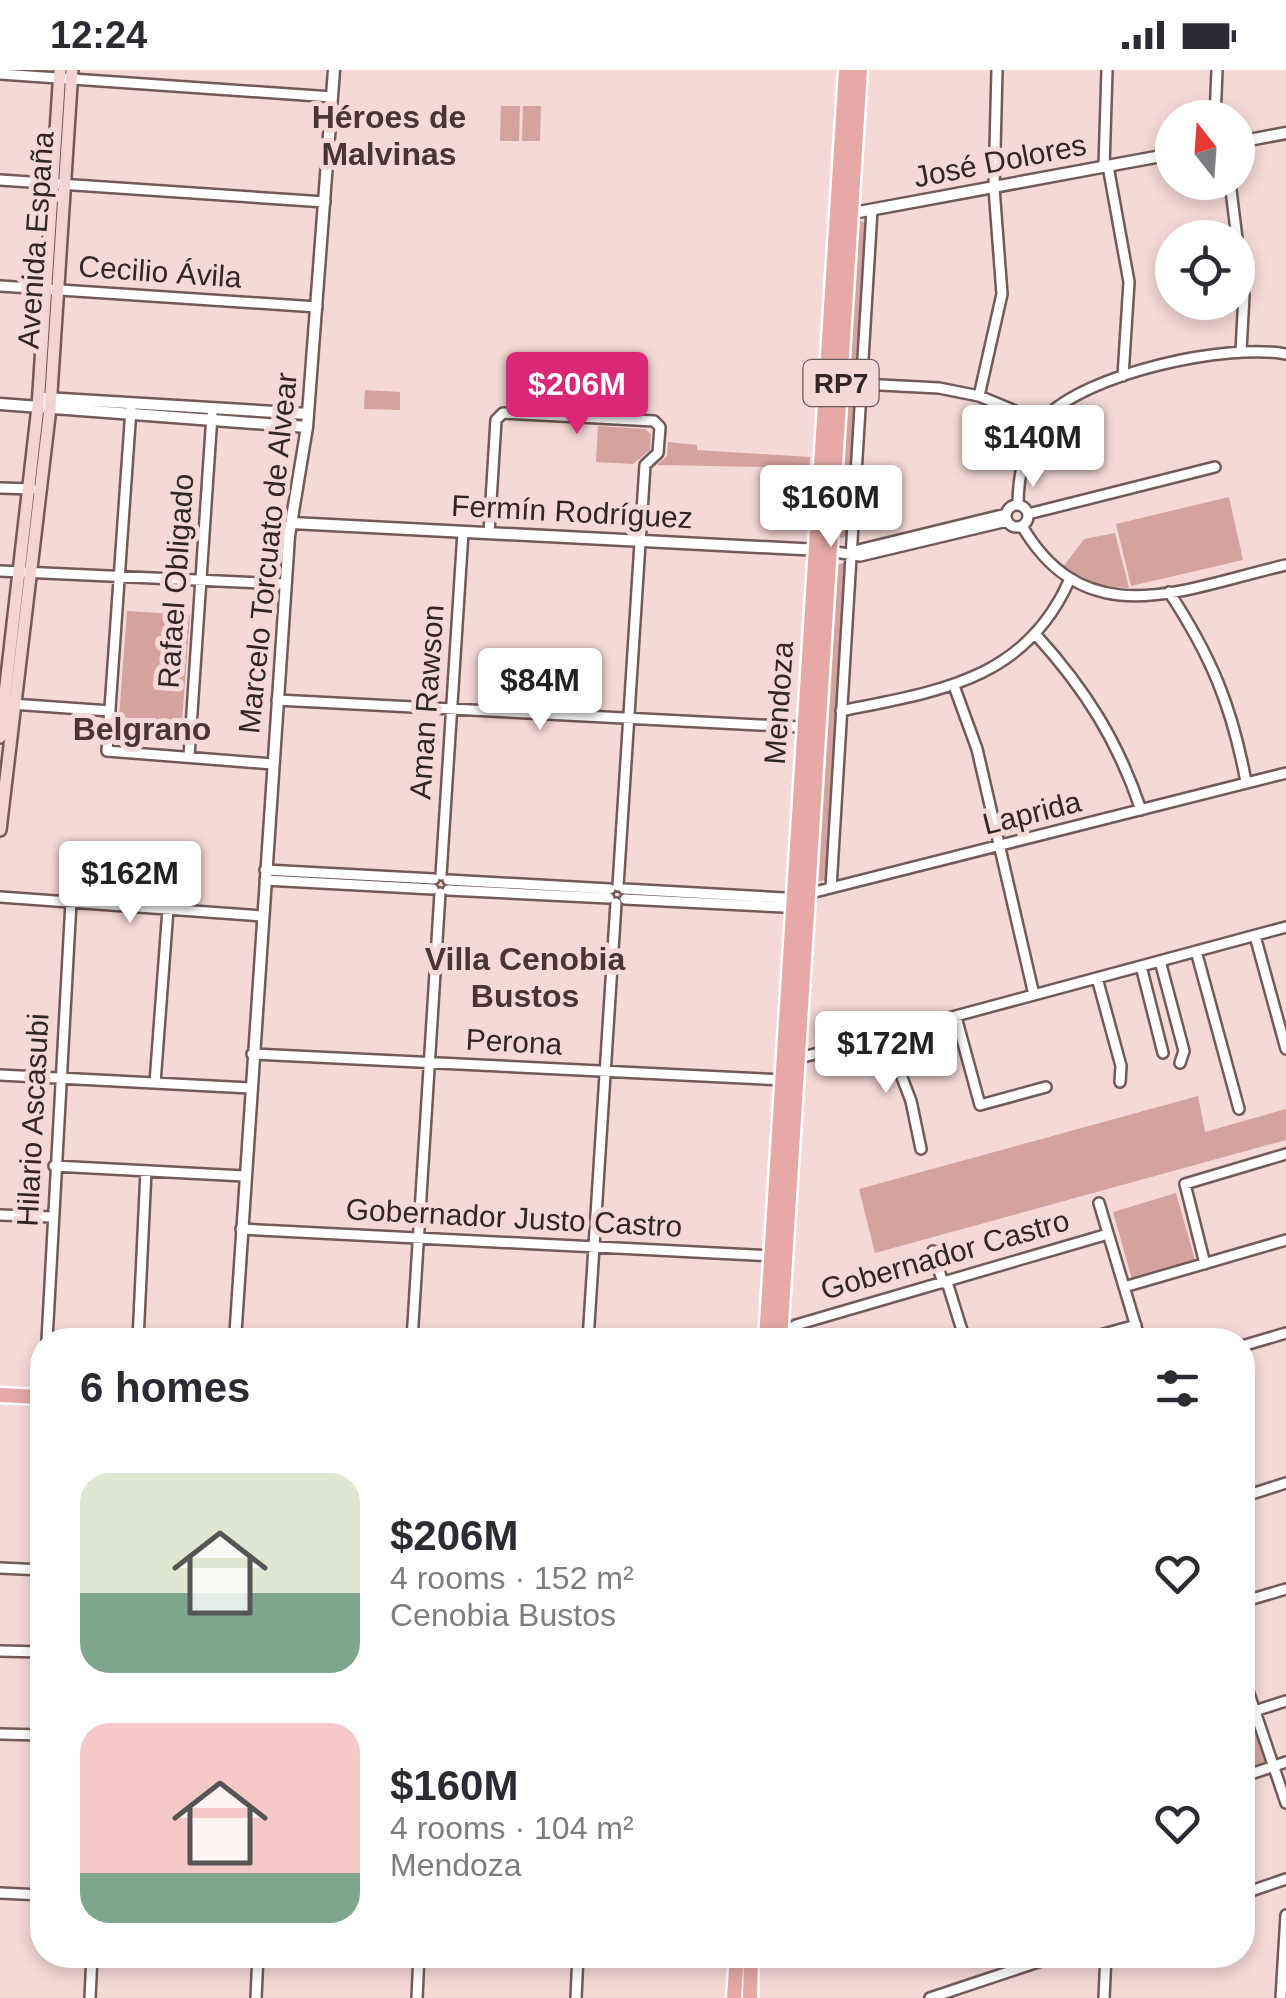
<!DOCTYPE html>
<html lang="en">
<head>
<meta charset="utf-8">
<style>
	body { margin:0; font-family:Arial,sans-serif; background:#f2f2f3; color:#2b2b33; height:100vh; display:flex; flex-direction:column; font-size:38px; white-space:nowrap }
	* { box-sizing:border-box; margin:0 }
	p { font-size:32px; color:#7c7c81 }
	.icon { flex:none; width:55px; height:55px; fill:none; stroke:currentColor; stroke-width:2; stroke-linecap:round; stroke-linejoin:round }
	.map { position:relative; flex:1; overflow:hidden }
	.side { position:absolute; left:30px; top:1258px; width:1225px; height:640px; display:flex; flex-direction:column; background:#fff; border-radius:40px; box-shadow:0 5px 15px #0003 }
	.side>* { flex:none }
	.needle { width:65px; rotate:343deg }
	.fabs { position:absolute; left:1155px; top:30px; display:grid; gap:20px }
	.fabs a { display:grid; place-items:center; width:100px; height:100px; border-radius:50%; background:#fff; box-shadow:0 5px 15px #0003; font-size:50px }
	.price { position:absolute; translate:-50% -85px; padding:0 22px; border-radius:10px; background:#fff; color:#222; font-size:32px; line-height:65px; filter:drop-shadow(0 2px 5px #0008) }
	.price::after { content:''; position:absolute; left:50%; top:60px; width:30px; height:22px; margin-left:-15px; background:inherit; clip-path:polygon(0 0,100% 0,50% 100%) }
	.price.on { background:#db2777; color:#fff }
	ul { padding:0; list-style:none }
	li { display:flex; align-items:center; gap:30px; height:250px; padding:0 50px }
	li span { display:grid; place-items:center; flex:none; width:280px; height:200px; border-radius:30px; color:#555 }
	li>.icon { margin-inline-start:auto }
	span .icon { width:120px; height:120px; fill:#fffc; stroke-width:1 }
	li b { font-size:42px }
	h2 { display:flex; justify-content:space-between; align-items:center; height:120px; padding:0 50px; font-size:42px }
	.status { display:flex; justify-content:space-between; align-items:center; height:70px; padding:0 50px; background:#fff; direction:ltr }
	.status svg { height:28px; fill:currentColor }
	.map>svg:first-child { display:block }
	.green { fill:#d4a39e }
	.lines { fill:none; stroke-linecap:round; stroke-linejoin:round }
	.minor-casing { stroke:#715a58; stroke-width:14 }
	.tertiary-casing { stroke:#715a58; stroke-width:15 }
	.secondary-casing { stroke:#715a58; stroke-width:16 }
	.primary-casing { stroke:#fff; stroke-width:19 }
	.minor { stroke:#fff; stroke-width:9 }
	.tertiary { stroke:#fff; stroke-width:10 }
	.secondary { stroke:#f2d4d2; stroke-width:11 }
	.primary { stroke:#e6a9a5; stroke-width:14 }
	.labels { text-anchor:middle; stroke-width:10; stroke-linejoin:round; paint-order:stroke }
	.shield { fill:#f4d9d6; stroke:#6a5c5a; stroke-width:2.5 }
	.shield-label { font-size:28px; font-weight:bold; fill:#2f2625 }
	.street-label { font-size:30px; fill:#2f2625; stroke:#f4d9d6 }
	.neighbourhood-label { font-size:32px; font-weight:bold; fill:#493533; stroke:#f4d9d6 }
</style>
</head>
<body>
<div class="status"><b>12:24</b><svg viewBox="0 0 49 12"><path d="M0 12V9h3v3zM5 12V6h3v6zM10 12V3h3v9zM15 12V0h3v12zM26 1h20v11H26zM47 4h2v5h-2z"/></svg></div>
<div class="map">
<svg width="1286" height="1928" viewBox="0 0 1286 1928">
	<rect width="100%" height="100%" fill="#f4d9d6"/>
	<path class="green" d="M501,36H520L519,71H500Z
		M523,36H541L540,71H522Z
		M857,150L867,153L848,466L840,468Z
		M365,320L400,322V340L364,339Z
		M598,356L645,359L651,364L650,380L633,394L596,392Z
		M668,372L697,375V380L810,387L809,398L657,395L667,386Z
		M1229,427L1243,490L1131,516L1116,454Z
		M1115,463L1129,518L1101,516L1063,497L1084,469Z
		M845,492L825,810L817,812L835,496Z
		M127,541L190,545L182,652L119,647Z
		M1198,1026L1205,1062L1286,1039V1070L875,1183L859,1119Z
		M1176,1123L1195,1190L1132,1209L1113,1142Z
		M1253,1654L1268,1695L1243,1703V1657Z"/>
	<g class="lines">
		<defs>
			<path id="minor" d="M0,4L332,27
				M1215,48L1217,0
				M1108,96L1129,212L1123,306
				M1104,97L1107,0
				M0,110L325,132
				M1230,112L1244,225L1241,281
				M0,216L317,237
				M861,314L939,318L979,326L1042,352
				M979,326L1002,224L994,118L997,0
				M131,339L107,681L273,694
				M0,418L32,419
				M1018,435C1018,406 1025,370 1045,348C1088,303 1226,273 1286,284
				M1006 446a11 11 0 1 1 22 0a11 11 0 1 1-22 0Z
				M1028,444L1215,397
				M1022,456C1087,567 1185,518 1286,495
				M489,463L496,350L503,343L654,351L660,357L658,383L645,395L618,816
				M830,481L860,486L1007,451
				M850,482L1006,444
				M0,501L286,514
				M1169,522C1211,586 1232,636 1246,712
				M1037,566C1085,619 1118,671 1141,740
				M954,616L977,679L1034,925
				M277,630L819,658
				M12,634L110,641
				M841,641C938,621 1024,611 1069,511
				M189,687L212,345
				M265,800L434,809
				M441,805L463,462
				M265,810L433,819
				M448,810L610,819
				M831,818L872,140
				M624,819L784,828L792,833
				M448,820L609,828
				M0,827L262,846
				M625,829L784,837L807,824L1286,703
				M1255,866L1286,979
				M1196,881L1239,1039
				M1160,891L1184,981L1180,993
				M1141,896L1163,983
				M1097,908L1121,996L1120,1012
				M956,947L980,1035L1046,1017
				M885,963L911,1031L921,1079
				M252,984L784,1010
				M796,989L1286,857
				M0,1005L250,1018
				M155,1013L168,839
				M54,1096L244,1106
				M1099,1133L1140,1270
				M0,1145L52,1147
				M241,1159L773,1186
				M933,1181L943,1213
				M1205,1194L1185,1114L1286,1084
				M947,1212L965,1270
				M1124,1217L1286,1170
				M781,1264L796,1255L1108,1164
				M47,1270L71,832
				M138,1270L146,1101
				M412,1270L440,823
				M588,1270L616,833
				M1082,1270L1136,1255
				M1242,1276L1286,1263
				M1242,1427L1286,1413
				M0,1498L42,1500
				M1242,1532L1286,1519
				M0,1581L42,1582
				M1242,1603L1286,1733
				M1242,1645L1286,1631
				M0,1664L42,1665
				M1242,1707L1286,1692
				M0,1823L42,1825
				M1242,1824L1286,1809
				M90,1928L92,1885
				M256,1928L258,1885
				M417,1928L419,1885
				M576,1928L578,1885
				M930,1928L1059,1885
				M1104,1928L1106,1885
				M1281,1928L1286,1845"/>
			<path id="tertiary" d="M1238,72L1286,63
				M848,144L1172,84
				M45,328L308,344
				M0,334L307,357
				M292,453L820,480
				M235,1270L289,466L307,357L334,0"/>
			<path id="secondary" d="M0,667L38,337L60,0
				M0,760L50,338L72,0"/>
			<path id="primary" d="M766,1270L846,0
				M780,1270L860,0
				M0,1325L42,1327
				M734,1928L737,1885
				M750,1928L751,1885"/>
		</defs>
		<use href="#minor" class="minor-casing"/>
		<use href="#tertiary" class="tertiary-casing"/>
		<use href="#secondary" class="secondary-casing"/>
		<use href="#primary" class="primary-casing"/>
		<use href="#minor" class="minor"/>
		<use href="#tertiary" class="tertiary"/>
		<use href="#secondary" class="secondary"/>
		<use href="#primary" class="primary"/>
	</g>
	<g class="labels">
		<rect class="shield" x="803.5" y="290" width="75" height="46" rx="8"/>
		<g class="shield-label">
			<text x="841" y="323">RP7</text>
		</g>
		<g class="street-label">
			<text transform="translate(1000 91) rotate(-11)" y="10">José Dolores</text>
			<text transform="translate(36 170) rotate(-86)" y="10">Avenida España</text>
			<text transform="translate(160 202) rotate(4)" y="10">Cecilio Ávila</text>
			<text transform="translate(572 442) rotate(3)" y="10">Fermín Rodríguez</text>
			<text transform="translate(268 483) rotate(-84)" y="10">Marcelo Torcuato de Alvear</text>
			<text transform="translate(176 511) rotate(-86)" y="10">Rafael Obligado</text>
			<text transform="translate(427 632) rotate(-86)" y="10">Aman Rawson</text>
			<text transform="translate(779 633) rotate(-86)" y="10">Mendoza</text>
			<text transform="translate(1032 743) rotate(-14)" y="10">Laprida</text>
			<text transform="translate(514 972) rotate(3)" y="10">Perona</text>
			<text transform="translate(33 1050) rotate(-87)" y="10">Hilario Ascasubi</text>
			<text transform="translate(514 1148) rotate(3)" y="10">Gobernador Justo Castro</text>
			<text transform="translate(945 1185) rotate(-16)" y="10">Gobernador Castro</text>
		</g>
		<g class="neighbourhood-label">
			<text x="389" y="58">Héroes de<tspan x="389" dy="37">Malvinas</tspan></text>
			<text x="142" y="670">Belgrano</text>
			<text x="525" y="900">Villa Cenobia<tspan x="525" dy="37">Bustos</tspan></text>
		</g>
	</g>
</svg>
<div class="fabs">
<a><svg class="needle" viewBox="-14 -14 28 28"><path d="M0-13l5 13h-10z" fill="#e53935"/><path d="M0 13l5-13h-10z" fill="#7c7c81"/></svg></a>
<a><svg class="icon" aria-label="locate" viewBox="0 0 24 24"><circle cx="12" cy="12" r="6"/><path d="M12 2v4M12 18v4M2 12h4M18 12h4"/></svg></a>
</div>
<b class="price on" style="left:577px;top:367px">$206M</b>
<b class="price" style="left:1033px;top:420px">$140M</b>
<b class="price" style="left:831px;top:480px">$160M</b>
<b class="price" style="left:540px;top:663px">$84M</b>
<b class="price" style="left:130px;top:856px">$162M</b>
<b class="price" style="left:886px;top:1026px">$172M</b>
<section class="side">
<h2>6 homes<svg class="icon" aria-label="filters" viewBox="0 0 24 24"><path d="M4 7h16M4 17h16"/><circle cx="9" cy="7" r="2"/><circle cx="15" cy="17" r="2"/></svg></h2>
<ul>
<li><span style="background:linear-gradient(#dfe7d0 60%,#7fa58c 0)"><svg class="icon" aria-label="home" viewBox="0 0 24 24"><path d="M3 11l9-7 9 7M6 9v11h12V9"/></svg></span><div><b>$206M</b><p>4 rooms · 152 m²</p><p>Cenobia Bustos</p></div><svg class="icon" aria-label="heart" viewBox="0 0 24 24"><path d="M12 20l-8-8c-3-5 5-10 8-4 3-6 11-1 8 4z"/></svg></li>
<li><span style="background:linear-gradient(#f6c9c9 75%,#7fa58c 0)"><svg class="icon" aria-label="home" viewBox="0 0 24 24"><path d="M3 11l9-7 9 7M6 9v11h12V9"/></svg></span><div><b>$160M</b><p>4 rooms · 104 m²</p><p>Mendoza</p></div><svg class="icon" aria-label="heart" viewBox="0 0 24 24"><path d="M12 20l-8-8c-3-5 5-10 8-4 3-6 11-1 8 4z"/></svg></li>
</ul>
</section>
</div>
</body>
</html>
